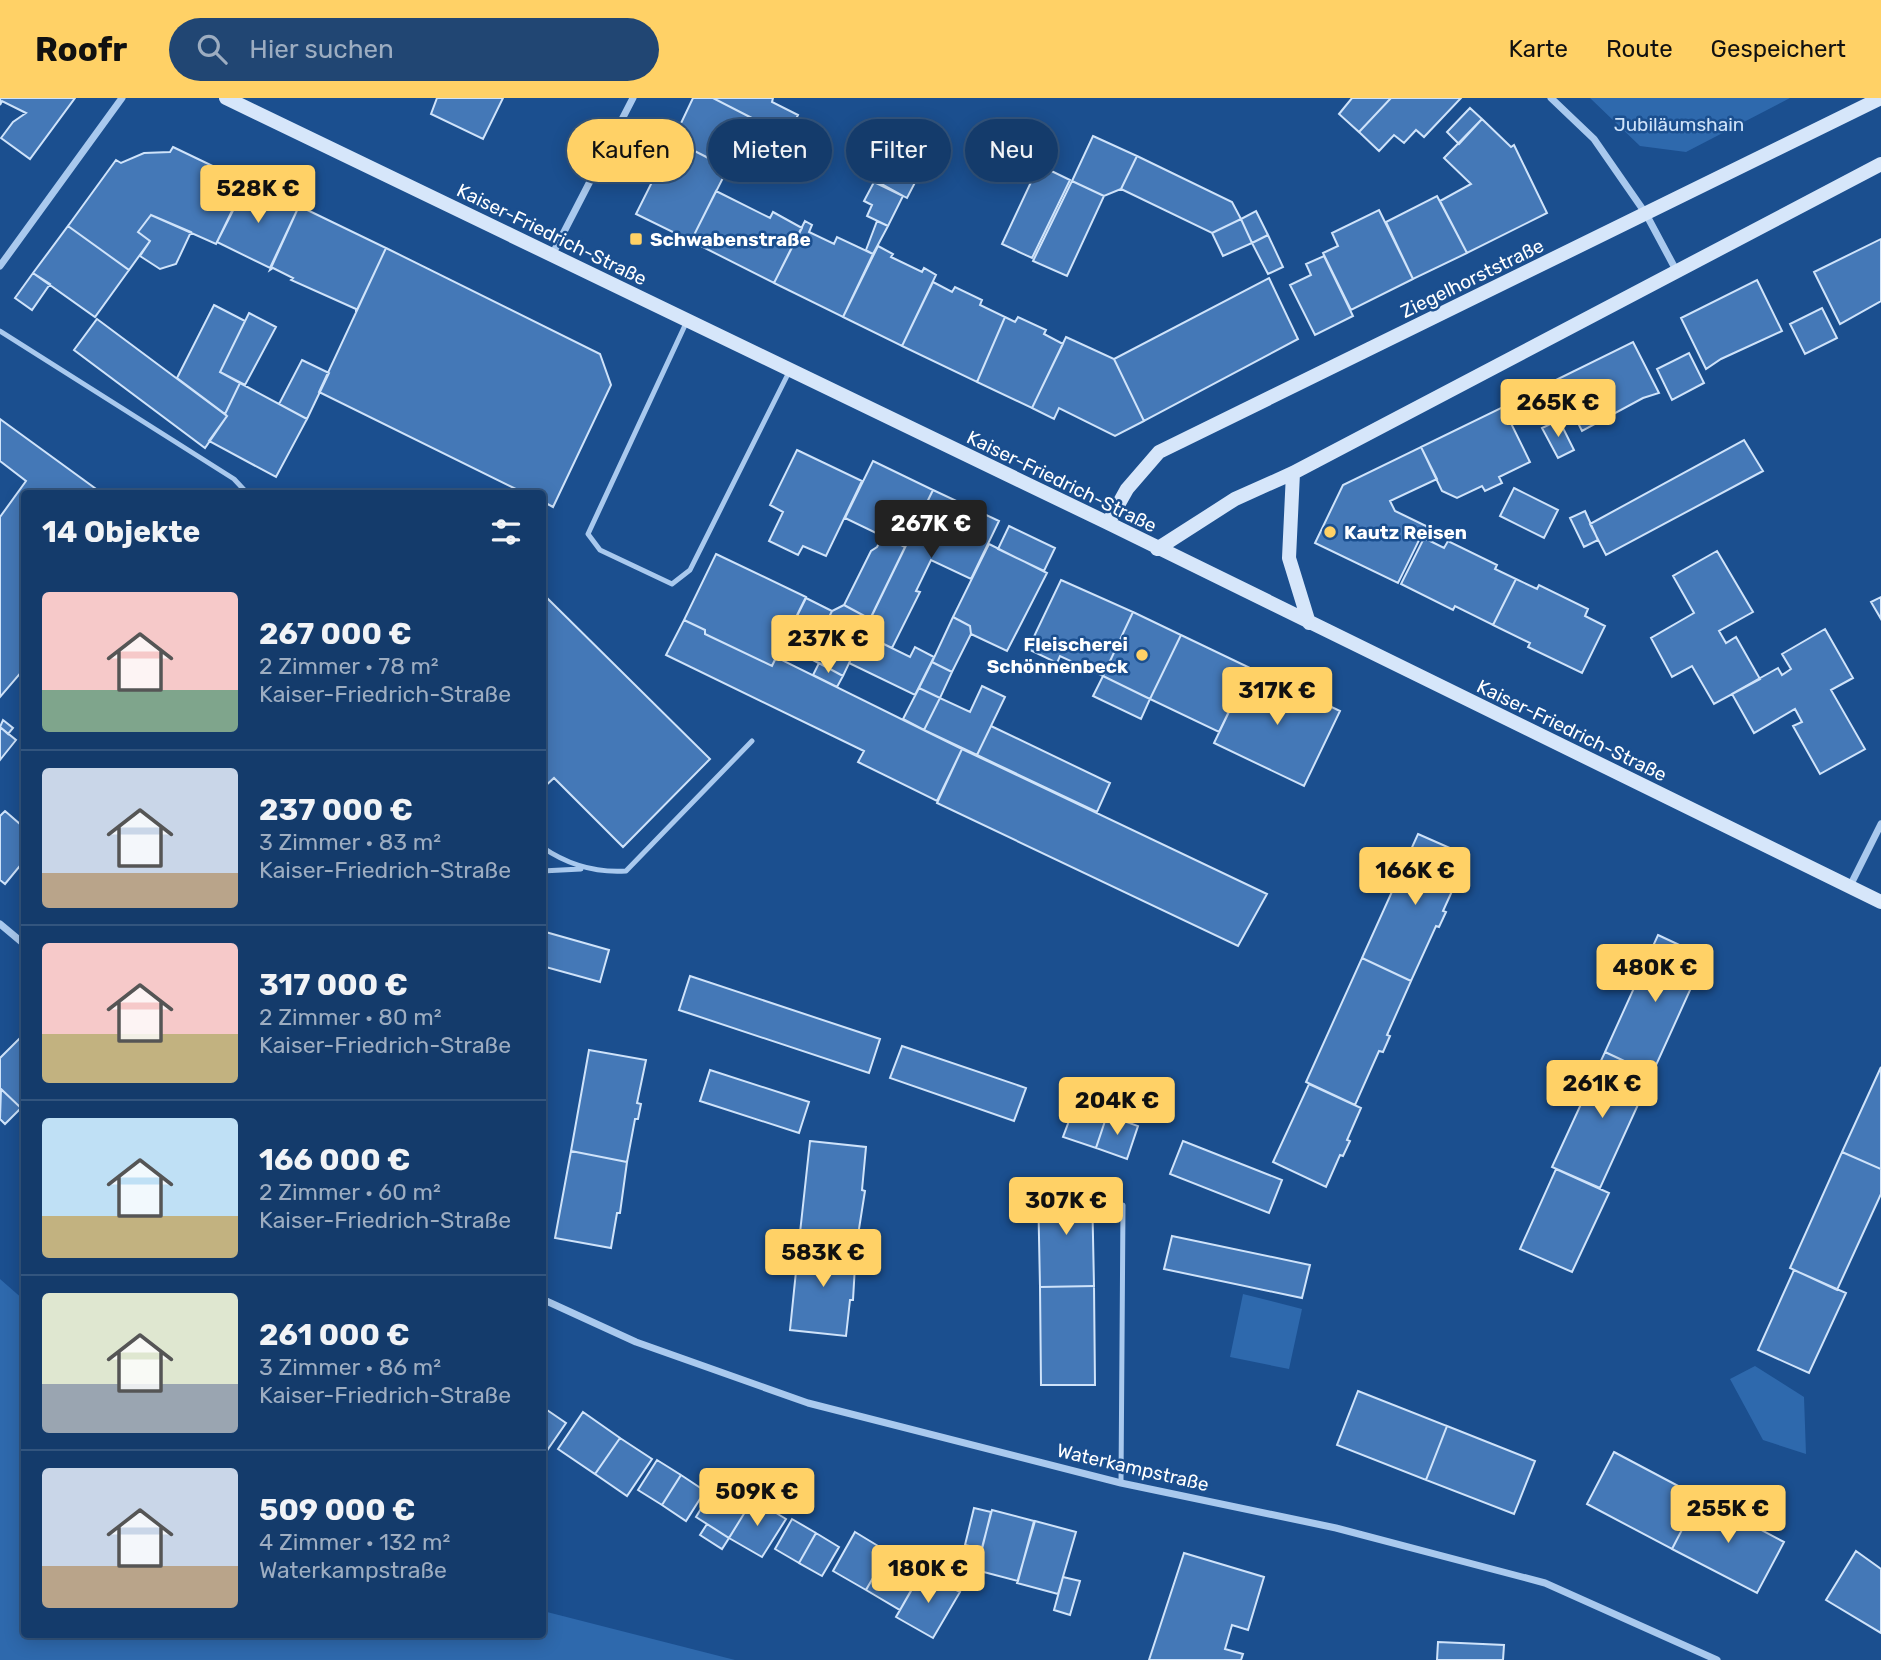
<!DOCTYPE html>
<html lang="de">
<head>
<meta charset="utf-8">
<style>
	body { margin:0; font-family:Rubik,sans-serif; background:#214673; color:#f1f3f6; height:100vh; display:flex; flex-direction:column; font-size:26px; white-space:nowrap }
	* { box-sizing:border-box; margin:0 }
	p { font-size:23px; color:#9dadc1 }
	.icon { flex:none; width:38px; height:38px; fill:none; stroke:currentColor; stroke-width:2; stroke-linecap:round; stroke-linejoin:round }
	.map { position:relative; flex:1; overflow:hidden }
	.side { position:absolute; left:21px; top:392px; width:525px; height:1148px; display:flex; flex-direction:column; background:#143b6b; border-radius:7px; box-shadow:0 4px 18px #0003,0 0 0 2px #33557e }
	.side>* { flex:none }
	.top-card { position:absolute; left:567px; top:21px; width:665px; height:63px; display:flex; gap:14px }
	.price { position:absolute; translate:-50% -60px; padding:0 16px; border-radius:7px; background:#ffd166; color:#111; font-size:23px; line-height:46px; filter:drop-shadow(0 2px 4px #0008) }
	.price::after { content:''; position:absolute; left:50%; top:42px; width:21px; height:16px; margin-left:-10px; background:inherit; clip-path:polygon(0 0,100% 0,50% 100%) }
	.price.active { background:#222; color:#fff }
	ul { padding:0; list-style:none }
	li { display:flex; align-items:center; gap:21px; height:175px; padding:0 21px }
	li+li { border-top:2px solid #33557e }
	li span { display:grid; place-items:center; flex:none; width:196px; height:140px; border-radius:7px; color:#555 }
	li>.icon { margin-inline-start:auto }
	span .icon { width:84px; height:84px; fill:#fffc; stroke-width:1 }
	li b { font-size:30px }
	h2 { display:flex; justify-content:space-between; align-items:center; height:84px; padding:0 21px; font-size:30px }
	.tag { padding:0 24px; border-radius:32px; background:#143b6b; box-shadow:0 4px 18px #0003,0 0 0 2px #33557e; font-size:24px; line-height:63px }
	.tag.active { background:#ffd166; color:#111 }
	header { display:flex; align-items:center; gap:42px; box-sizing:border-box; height:98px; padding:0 35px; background:#ffd166; color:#111 }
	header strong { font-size:33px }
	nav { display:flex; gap:38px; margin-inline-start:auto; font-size:24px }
	.search { width:490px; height:63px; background:#214673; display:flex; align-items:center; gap:18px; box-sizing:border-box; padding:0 24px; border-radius:38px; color:#9dadc1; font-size:26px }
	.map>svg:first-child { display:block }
	.green { fill:#2e69ad }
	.building { fill:#4478b7; stroke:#cfe3fa; stroke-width:2 }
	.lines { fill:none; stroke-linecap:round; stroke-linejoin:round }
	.lane { stroke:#a9c9ee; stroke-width:5 }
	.street { stroke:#a9c9ee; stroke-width:7 }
	.secondary { stroke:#d6e6fa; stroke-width:14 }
	.poi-dot { fill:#ffd166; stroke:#1b4f8f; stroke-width:2.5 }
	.labels { text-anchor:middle; stroke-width:5; stroke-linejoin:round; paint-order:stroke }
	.park-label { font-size:19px; fill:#cfe3fa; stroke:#1b4f8f }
	.street-label { font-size:19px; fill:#fff; stroke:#1b4f8f }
	.poi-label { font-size:19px; font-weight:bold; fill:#fff; stroke:#1b4f8f; text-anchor:start }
</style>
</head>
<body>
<header>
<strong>Roofr</strong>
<div class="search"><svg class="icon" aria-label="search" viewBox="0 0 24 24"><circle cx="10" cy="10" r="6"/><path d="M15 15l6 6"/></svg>Hier suchen</div>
<nav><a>Karte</a><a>Route</a><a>Gespeichert</a></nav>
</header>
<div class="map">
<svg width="1881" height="1562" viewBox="0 0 1881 1562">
	<rect width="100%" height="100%" fill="#1b4f8f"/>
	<path class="green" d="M1590,0H1790L1686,54L1640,48Z
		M0,1181L24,1202V1536H542L543,1513L735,1562H0Z
		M1243,1196L1302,1211L1289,1271L1230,1259Z
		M1755,1268L1804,1299L1806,1356L1763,1342L1730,1281Z"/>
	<path class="building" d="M0,0H75L30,61L1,40L13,24L26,15L2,3L0,7Z
		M437,0H503L483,41L431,16Z
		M693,0H713L773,31L765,46L747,34L736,54L738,60L732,62L728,70L673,42Z
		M713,0H773L772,4L798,17L787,38Z
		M1352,0H1391L1359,34L1339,16Z
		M1391,0H1461L1424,39L1416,32L1404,45L1394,37L1379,53L1359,34Z
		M1470,10L1482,21L1459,46L1447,34Z
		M1482,21L1511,49L1514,47L1547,115L1467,155L1440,103L1471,86L1444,60Z
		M908,32L935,46L907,100L880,85Z
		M1093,38L1137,58L1121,91L1104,98L1072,83Z
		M673,42L728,70L691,143L636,116Z
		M173,49L246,84L216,146L151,117L138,134L150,143L129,172L68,128L116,62L121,65L144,55L170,54Z
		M1137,58L1232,104L1241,121L1212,135L1121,91Z
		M1039,67L1070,82L1032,160L1002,146Z
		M1072,83L1104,98L1067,178L1033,163Z
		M874,84L903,98L888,128L867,118L872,107L864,103Z
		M247,85L299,108L270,170L217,144Z
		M716,93L770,120L773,114L802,130L774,185L691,143Z
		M1437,98L1467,155L1413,181L1386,124Z
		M299,108L386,150L356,214V211L291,182L293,180L273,170L270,172Z
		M1379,112L1413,181L1351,212L1323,155L1338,148L1332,135Z
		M1256,113L1268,137L1252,145L1241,121Z
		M151,117L191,134L176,166L160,171L140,158L150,143L138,134Z
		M1241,121L1252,145L1223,158L1212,135Z
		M805,123L812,127L809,134L834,146L837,139L873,156L843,219L774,185Z
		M877,123L888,128L873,156L866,152Z
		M68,128L129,172L95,219L33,175Z
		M1268,137L1283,169L1268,176L1252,145Z
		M1881,141V203L1840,226L1814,174Z
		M878,148L893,156L891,159L922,174L924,170L936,177L902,248L843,219Z
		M386,150L600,256L611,287L553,409L542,403V396H526L319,294Z
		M1324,158L1353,218L1315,237L1290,187L1311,177L1306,166Z
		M33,175L50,186L32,212L15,200Z
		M1269,180L1298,241L1144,323L1114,261Z
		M1757,182L1782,233L1721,261L1706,271L1681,220Z
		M933,184L952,194L955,189L982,202L980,207L1005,219L977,284L902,248Z
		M214,207L245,223L220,274L240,285L225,316L177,280Z
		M1822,210L1837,240L1805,256L1790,226Z
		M249,215L276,229L245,287L220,274Z
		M1005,219L1015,224L1018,219L1046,232L1044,236L1063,246L1032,310L977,284Z
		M97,221L227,318L205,350L74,252Z
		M1066,239L1114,261L1144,323L1115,338L1059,310L1054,321L1032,310Z
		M1633,244L1659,295L1643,300L1582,333L1556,282Z
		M1689,255L1704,285L1672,302L1657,271Z
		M302,262L329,275L307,321L279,306Z
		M240,285L307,321L276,379L209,343L227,318L225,316Z
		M1503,309L1530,364L1499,379L1502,385L1485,393L1482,388L1457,400L1442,393L1421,349Z
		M0,321L103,396H24V571L0,599V419L26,383L0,363Z
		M1559,322L1574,352L1558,360L1542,330Z
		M1744,342L1763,373L1606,457L1590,426Z
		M1421,349L1437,381L1390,403L1395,413L1426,428L1398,485L1315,445L1343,387Z
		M797,352L862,383L826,458L803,448L798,457L769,443L783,414L770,407Z
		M873,363L933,392L905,449L845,420Z
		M1514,390L1558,412L1544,440L1500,418Z
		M933,392L999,423L971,481L931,462L916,493L920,494L892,550L863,536Z
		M1585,413L1598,442L1584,449L1570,420Z
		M1009,428L1055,450L1044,473L998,451Z
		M883,438L905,449L870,521L844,507L871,453L877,449Z
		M1424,440L1444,450L1448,443L1497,467L1495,471L1516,481L1493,527L1455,508L1453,512L1401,486Z
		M989,446L1047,475L1007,553L971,536L970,528L953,519Z
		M1717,453L1753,514L1719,533L1726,545L1736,539L1760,581L1714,606L1692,568L1672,579L1651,540L1694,515L1673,478Z
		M716,456L806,499L772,568L705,536V532L684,522Z
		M1516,481L1537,491L1539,487L1588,511L1585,518L1605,528L1582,575L1528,549L1530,545L1493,527Z
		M1061,482L1133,514L1103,578L1060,558L1057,565L1028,551Z
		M542,495L710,661L623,749L554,680L542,691Z
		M1881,499V521L1871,504Z
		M806,500L832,513L822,535L795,522Z
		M844,507L870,521L843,578L809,560L832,513Z
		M1133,514L1181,537L1150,601L1103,578Z
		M953,519L970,528L971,536L952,574L932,564Z
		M684,522L705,532V536L772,568L776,559L962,651L937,703L858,664L864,653L666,557Z
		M1825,531L1853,580L1831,592L1865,651L1820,676L1793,628L1802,624L1795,611L1754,635L1732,596L1778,570L1782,577L1791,571L1782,556Z
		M863,536L910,559L915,549L934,559L915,597L849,565Z
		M1181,537L1250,570L1219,634L1150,601Z
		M932,564L952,574L940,600L919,590Z
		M819,565L843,578L837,589L813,577Z
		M1250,570L1340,613L1304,688L1214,645Z
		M1103,578L1150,601L1141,621L1093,598Z
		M982,588L1005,599L977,657L924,632L940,600L970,614Z
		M919,590L940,600L924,632L903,621Z
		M3,622L13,630L8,636L0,629Z
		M991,628L1110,685L1097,714L977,657Z
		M0,629L16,642L0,662Z
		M962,651L1267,796L1238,848L937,705Z
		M5,713L20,726L24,721V763L5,786L0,782V718Z
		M1418,736L1468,758L1443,813L1446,814L1439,829L1436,828L1411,883L1362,860Z
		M542,833L609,852L600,884L542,868Z
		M1658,837L1705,859L1652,976L1605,954Z
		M1362,860L1411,883L1387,937L1390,938L1383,954L1379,953L1355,1007L1306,984Z
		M690,878L880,941L869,975L679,912Z
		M22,938L24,941V1006L21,1010L0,990V960Z
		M902,948L1026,990L1014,1023L890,980Z
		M589,952L646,962L637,1005L641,1006L638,1021H635L627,1064L571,1053Z
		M1605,954L1652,976L1600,1090L1552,1069Z
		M1881,969V1071L1842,1054Z
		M710,972L809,1004L799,1035L700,1003Z
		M1309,986L1361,1010L1347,1042L1350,1043L1343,1058L1340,1057L1326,1089L1273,1064Z
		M1,991L21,1010L5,1026L0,1021Z
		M1075,1007L1107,1017L1096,1050L1063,1039Z
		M1107,1017L1138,1028L1127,1061L1096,1050Z
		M810,1043L866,1049L862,1092L865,1093L856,1150L799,1144Z
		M1183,1043L1282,1082L1269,1115L1170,1076Z
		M571,1053L627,1064L620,1115H617L611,1150L555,1140Z
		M1842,1054L1881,1071V1096L1837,1192L1790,1170Z
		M1556,1071L1609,1095L1572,1174L1520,1151Z
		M1038,1090H1092L1094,1188L1040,1189Z
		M1172,1138L1310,1167L1302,1200L1164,1171Z
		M799,1144L856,1150L853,1202H850L846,1238L790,1232Z
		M1794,1172L1846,1195L1809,1275L1758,1252Z
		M1094,1188L1095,1287H1041L1040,1189Z
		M1358,1293L1447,1328L1426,1382L1337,1347Z
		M547,1312L566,1325L546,1354L542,1351V1318Z
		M583,1314L620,1340L595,1376L558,1351Z
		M1447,1328L1535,1363L1514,1416L1426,1382Z
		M620,1340L652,1361L627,1398L595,1376Z
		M1614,1354L1699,1399L1672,1451L1587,1406Z
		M657,1362L681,1377L662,1407L638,1392Z
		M681,1377L705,1393L686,1423L662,1407Z
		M720,1380L753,1401L729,1440L696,1419Z
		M1699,1399L1784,1444L1757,1495L1672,1451Z
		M753,1401L786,1421L762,1459L729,1440Z
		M974,1410L991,1414L982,1451L965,1447Z
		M992,1412L1034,1423L1018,1483L976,1472Z
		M792,1421L816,1435L799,1465L775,1451Z
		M1035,1423L1076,1434L1058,1496L1017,1485Z
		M707,1426L729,1440L722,1451L700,1437Z
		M855,1434L888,1454L866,1492L833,1473Z
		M816,1435L839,1449L822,1478L799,1465Z
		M1856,1453L1881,1471V1535L1826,1502Z
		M888,1454L922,1473L900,1512L866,1492Z
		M1184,1455L1264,1479L1248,1532L1232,1527L1225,1551L1243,1556L1241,1562H1149Z
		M922,1474L960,1494L933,1540L896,1519Z
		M1063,1479L1080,1483L1070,1517L1054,1512Z
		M1438,1544L1504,1547L1503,1562H1437Z"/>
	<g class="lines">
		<path class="lane" d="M687,223L588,436L600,452L672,486L690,472L789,274
			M0,233L234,381L248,396
			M542,749C568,767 595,775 626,773L752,643
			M542,773L581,771
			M1121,1385L1123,1107"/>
		<path class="street" d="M1551,0L1594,41L1646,116L1676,172
			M552,157L633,0
			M0,168L122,0
			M1850,788L1881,726
			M0,826L24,846
			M542,1201L636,1244L808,1305L1121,1385L1336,1430L1545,1485L1717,1562"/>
		<path class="secondary" d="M226,0L1108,425L1881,804
			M1293,375L1289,460L1309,525
			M1108,425L1127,391L1159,354L1881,0
			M1157,451L1235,401L1293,375L1881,66"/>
	</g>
	<g class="poi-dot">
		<rect x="629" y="134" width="14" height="14" rx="3.5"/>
		<circle cx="1330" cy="434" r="7"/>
		<circle cx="1142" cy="557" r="7"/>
	</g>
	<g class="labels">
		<g class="park-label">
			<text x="1679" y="33">Jubiläumshain</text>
		</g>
		<g class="street-label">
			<text transform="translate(552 136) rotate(26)" y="7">Kaiser-Friedrich-Straße</text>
			<text transform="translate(1472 180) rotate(-26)" y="7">Ziegelhorststraße</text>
			<text transform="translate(1062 383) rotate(26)" y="7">Kaiser-Friedrich-Straße</text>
			<text transform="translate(1572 632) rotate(26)" y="7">Kaiser-Friedrich-Straße</text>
			<text transform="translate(1133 1369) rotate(13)" y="7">Waterkampstraße</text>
		</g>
		<g class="poi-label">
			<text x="650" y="148">Schwabenstraße</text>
			<text x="1344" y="441">Kautz Reisen</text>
			<text x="1128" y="553" text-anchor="end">Fleischerei<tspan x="1128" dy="22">Schönnenbeck</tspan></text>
		</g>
	</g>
</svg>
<b class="price" style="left:258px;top:127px">528K €</b>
<b class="price" style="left:1558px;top:341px">265K €</b>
<b class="price active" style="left:931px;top:462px">267K €</b>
<b class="price" style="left:828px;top:577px">237K €</b>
<b class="price" style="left:1277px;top:629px">317K €</b>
<b class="price" style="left:1415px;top:809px">166K €</b>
<b class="price" style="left:1655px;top:906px">480K €</b>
<b class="price" style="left:1602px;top:1022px">261K €</b>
<b class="price" style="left:1117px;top:1039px">204K €</b>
<b class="price" style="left:1066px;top:1139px">307K €</b>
<b class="price" style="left:823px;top:1191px">583K €</b>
<b class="price" style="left:757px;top:1430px">509K €</b>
<b class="price" style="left:1728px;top:1447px">255K €</b>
<b class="price" style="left:928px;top:1507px">180K €</b>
<div class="top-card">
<a class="tag active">Kaufen</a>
<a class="tag">Mieten</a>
<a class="tag">Filter</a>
<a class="tag">Neu</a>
</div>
<section class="side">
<h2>14 Objekte<svg class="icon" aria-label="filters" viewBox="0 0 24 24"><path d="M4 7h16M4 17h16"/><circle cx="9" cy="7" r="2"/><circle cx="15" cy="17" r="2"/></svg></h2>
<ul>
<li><span style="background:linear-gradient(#f6c9c9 70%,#7fa58c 0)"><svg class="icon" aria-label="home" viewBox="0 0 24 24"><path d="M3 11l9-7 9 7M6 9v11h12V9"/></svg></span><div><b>267 000 €</b><p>2 Zimmer · 78 m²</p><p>Kaiser-Friedrich-Straße</p></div></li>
<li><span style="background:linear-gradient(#c9d6e8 75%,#b9a48a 0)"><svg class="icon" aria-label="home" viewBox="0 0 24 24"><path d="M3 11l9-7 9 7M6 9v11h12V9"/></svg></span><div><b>237 000 €</b><p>3 Zimmer · 83 m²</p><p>Kaiser-Friedrich-Straße</p></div></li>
<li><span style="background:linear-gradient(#f6c9c9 65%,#c2b280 0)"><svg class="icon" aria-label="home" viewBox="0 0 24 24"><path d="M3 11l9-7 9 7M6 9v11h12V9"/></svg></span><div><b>317 000 €</b><p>2 Zimmer · 80 m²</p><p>Kaiser-Friedrich-Straße</p></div></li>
<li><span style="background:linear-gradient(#bfe0f5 70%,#c2b280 0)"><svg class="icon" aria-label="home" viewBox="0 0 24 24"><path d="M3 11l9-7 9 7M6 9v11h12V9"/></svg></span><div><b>166 000 €</b><p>2 Zimmer · 60 m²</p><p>Kaiser-Friedrich-Straße</p></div></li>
<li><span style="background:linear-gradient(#dfe7d0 65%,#9aa5b1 0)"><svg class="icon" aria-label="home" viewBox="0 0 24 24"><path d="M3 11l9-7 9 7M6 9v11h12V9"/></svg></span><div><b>261 000 €</b><p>3 Zimmer · 86 m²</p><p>Kaiser-Friedrich-Straße</p></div></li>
<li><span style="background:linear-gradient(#c9d6e8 70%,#b9a48a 0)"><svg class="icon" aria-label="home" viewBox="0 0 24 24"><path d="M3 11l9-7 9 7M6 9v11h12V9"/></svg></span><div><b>509 000 €</b><p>4 Zimmer · 132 m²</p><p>Waterkampstraße</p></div></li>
</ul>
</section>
</div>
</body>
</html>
